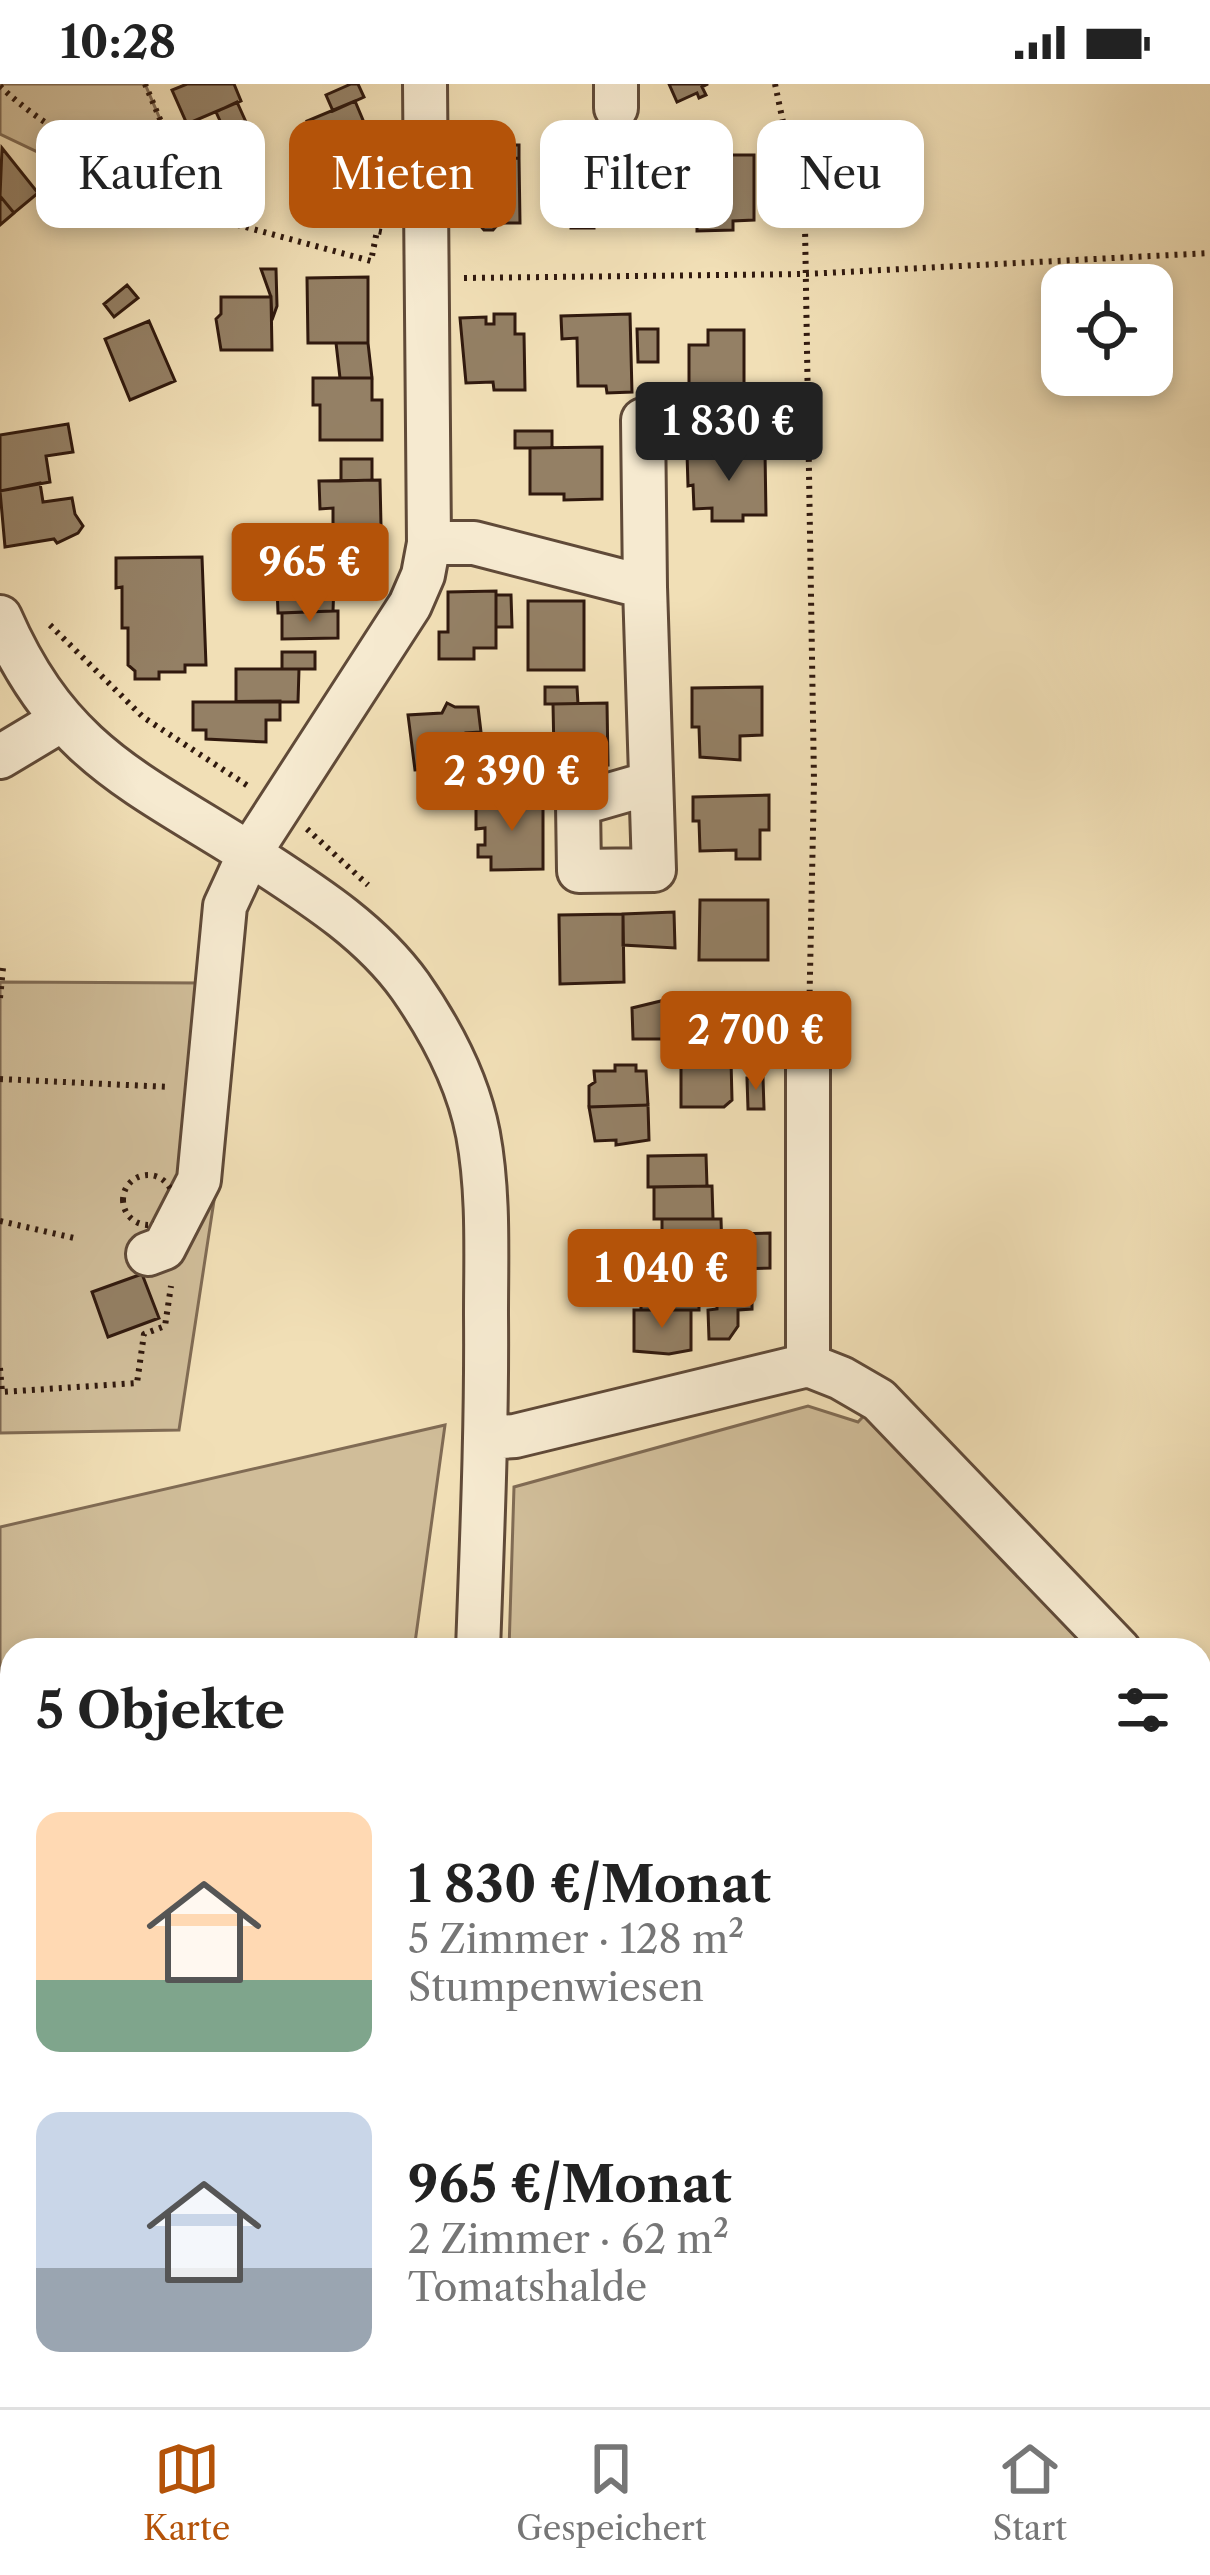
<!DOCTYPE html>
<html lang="de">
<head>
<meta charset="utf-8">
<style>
	body { margin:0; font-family:"Libre Caslon Text",serif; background:#f6f6f6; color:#222; height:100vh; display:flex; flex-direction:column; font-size:45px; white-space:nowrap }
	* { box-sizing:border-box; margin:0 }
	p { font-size:39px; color:#767676 }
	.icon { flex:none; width:66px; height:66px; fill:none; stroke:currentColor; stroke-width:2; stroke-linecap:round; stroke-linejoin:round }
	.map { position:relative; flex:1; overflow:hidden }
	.drawer { position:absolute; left:0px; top:1554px; width:1212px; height:771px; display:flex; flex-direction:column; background:#fff; border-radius:36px 36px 0 0; box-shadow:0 6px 18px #0003 }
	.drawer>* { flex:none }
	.guide { position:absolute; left:36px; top:36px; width:1140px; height:108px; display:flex; gap:24px }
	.fabs { position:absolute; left:1041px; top:180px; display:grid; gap:24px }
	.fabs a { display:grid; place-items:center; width:132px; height:132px; border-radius:24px; background:#fff; box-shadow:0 6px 18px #0003; font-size:60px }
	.price { position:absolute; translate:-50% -102px; padding:0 27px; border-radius:12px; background:#b45309; color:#fff; font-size:39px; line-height:78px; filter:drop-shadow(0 3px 6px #0008) }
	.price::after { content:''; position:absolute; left:50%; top:72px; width:36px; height:27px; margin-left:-18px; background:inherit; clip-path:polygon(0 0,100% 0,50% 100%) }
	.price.active { background:#222; color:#fff }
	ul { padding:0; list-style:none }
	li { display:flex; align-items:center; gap:36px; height:300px; padding:0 36px }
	li span { display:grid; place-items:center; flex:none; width:336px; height:240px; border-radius:24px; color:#555 }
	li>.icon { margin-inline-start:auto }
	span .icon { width:144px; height:144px; fill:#fffc; stroke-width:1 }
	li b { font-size:51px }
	h2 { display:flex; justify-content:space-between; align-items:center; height:144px; padding:0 36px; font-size:51px }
	.pill { padding:0 42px; border-radius:24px; background:#fff; box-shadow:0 6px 18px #0003; font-size:42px; line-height:108px }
	.pill.active { background:#b45309; color:#fff }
	.status { display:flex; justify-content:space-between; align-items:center; height:84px; padding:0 60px; background:#fff; direction:ltr }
	.status svg { height:33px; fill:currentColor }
	.tab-bar { display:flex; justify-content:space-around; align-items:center; height:168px; border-top:3px solid #e0e0e0; background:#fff; font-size:33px; color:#767676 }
	.tab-bar a { display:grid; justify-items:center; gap:6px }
	.tab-bar .active { color:#b45309 }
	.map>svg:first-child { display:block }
	.green { fill:#d0bd99; stroke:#806b54; stroke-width:3 }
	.building { fill:#948065; stroke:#30190e; stroke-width:3 }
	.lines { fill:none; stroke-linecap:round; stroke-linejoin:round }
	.minor-casing { stroke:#604a38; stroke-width:48 }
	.path { stroke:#30190e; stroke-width:6; stroke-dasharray:3 6; stroke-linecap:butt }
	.minor { stroke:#f6ead0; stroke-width:42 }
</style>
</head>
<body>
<div class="status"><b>10:28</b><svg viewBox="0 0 49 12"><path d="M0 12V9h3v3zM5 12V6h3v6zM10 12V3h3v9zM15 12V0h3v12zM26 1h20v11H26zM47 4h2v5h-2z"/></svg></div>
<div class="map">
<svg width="1210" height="2323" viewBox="0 0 1210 2323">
	<rect width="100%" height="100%" fill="#f1dfb6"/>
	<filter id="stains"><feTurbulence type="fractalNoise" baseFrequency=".00167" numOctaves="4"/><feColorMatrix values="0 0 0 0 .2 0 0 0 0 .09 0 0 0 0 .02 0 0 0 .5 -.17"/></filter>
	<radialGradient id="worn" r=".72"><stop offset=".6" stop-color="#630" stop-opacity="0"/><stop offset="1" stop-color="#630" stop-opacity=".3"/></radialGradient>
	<path class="green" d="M0,0H145L201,131L67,82L0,50Z
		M0,898L203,899L217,1097L179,1346L0,1349Z
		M879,1316L1119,1566H509L514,1403L808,1322L858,1338Z
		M445,1341L414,1566H12V1923L0,1925V1443Z
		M1200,1646L1210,1655V1803L1200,1804Z
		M453,2314L506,2317L509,2323H384Z"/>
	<path class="building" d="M187,0H234L241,17L187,40L172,6Z
		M351,0H358L364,13L333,27L326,11Z
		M669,0H708L702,3L706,11L699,14L697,9L677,18Z
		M355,17L381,79L362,86L359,95L350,98L342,94L337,82L328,86L307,37Z
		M237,18L263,76L205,101L185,55L221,39L216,28Z
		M716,58V71H701V90H673V59Z
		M463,61H519V74L463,76Z
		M2,64L38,109L14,129L0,112Z
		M573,71L604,73L609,137H594V144H571V136H551V74H572Z
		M701,71H754V136L733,137V146L697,147V137H673V111H679V99H674L673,90H701Z
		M604,73H635L636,106H605Z
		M519,74L520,139H499L493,146H484L478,139H454V110H464L463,76Z
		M68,94L86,117L63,136L45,112Z
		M0,112L14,129L0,141Z
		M261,185H276L277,222L272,236L271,213Z
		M368,193V259H308L307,194Z
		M127,201L138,214L114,233L104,220Z
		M221,213H271L272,266H221L216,235L221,230Z
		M494,230H515V250H524L525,306H494L493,298L466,299L460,234L486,233V240H494Z
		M630,230L632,308L607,309L606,302H578L577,254L562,255L561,232Z
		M149,237L175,297L130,316L105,255Z
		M637,245H658V278H638Z
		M708,246H744V318L689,319V261H708Z
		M336,259H368L372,294H340Z
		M313,294H372V316H382V356H320V321H313Z
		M686,319H719V351H686Z
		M68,340L73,368L46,372L50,398L0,407V351Z
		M515,347H552V364H515Z
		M602,363V415L564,416V410H530V364Z
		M765,368L766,431H743V437H712V424L694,425L693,401L688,402L687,369Z
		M341,375H372V396L341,397Z
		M380,396L381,442L333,443V424L320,425L319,397Z
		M40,399L43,418L72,414L75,430L83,442L78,449L57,459L54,455L5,463L0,407Z
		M353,460H382V489H353Z
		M202,473L206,581H185V588H159V595H135V587L128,581V544H122V503L116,504V474Z
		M332,474L331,501L277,502L276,475Z
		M334,500L333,527L278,529L277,502Z
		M496,507V564H474V575H439V548H448V508Z
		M496,511H511L512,543H496Z
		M528,517H584V586H528Z
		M333,527H338V554L282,555V529Z
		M282,568H315V585H282Z
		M236,585H299L298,618H236Z
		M545,603H577L578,620H545Z
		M762,603V651L740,652V676L700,673L699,643H692V604Z
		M280,617V636H266V658L206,655V646H193V618Z
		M447,619L455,623H478L481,648L466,649L468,690L434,691V685L415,686L408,631L442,629Z
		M607,619L608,681L568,682L562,669L554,670L553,620Z
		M496,701H532V718H496Z
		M769,711V746H760V775H736V766L700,767L699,737H693V713Z
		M476,718H543V785L491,786V773H478V761H485V744L476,745Z
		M700,816H768V876H699Z
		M674,828L675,864L623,861V830Z
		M623,830L624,898L560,900L559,831Z
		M665,916V955H633L632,924Z
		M681,970H724L731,976L732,1016L724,1023H681Z
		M615,981H636V987H646L648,1021L589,1023V1002L595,998L594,987H615Z
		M747,994H763L764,1025H748Z
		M648,1021L649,1056L616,1061V1056L595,1057L589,1023Z
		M706,1071L707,1102L648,1103V1072Z
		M712,1102L713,1135H654V1103Z
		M662,1135H721L722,1166L662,1167Z
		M770,1149V1184L736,1185V1150Z
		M649,1167H711V1195H649Z
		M142,1190L159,1234L108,1253L92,1208Z
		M641,1195H699V1226H641Z
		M717,1204H752V1225L738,1226V1242L729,1255H709L708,1226L717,1225Z
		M634,1226H691V1266L669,1270L634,1267Z"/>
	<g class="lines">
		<defs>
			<path id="minor" d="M616,0V24
				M643,336L645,503
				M429,459H474L645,503L654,786L579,787L578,720L651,699
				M0,533C59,668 133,696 250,770C308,808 369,845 410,902C440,945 468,998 478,1050C489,1109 486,1171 486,1231C487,1343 482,1454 478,1566
				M0,673L60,637
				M808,972V1281
				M148,1170L164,1164L199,1096L225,822L249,770L410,521L423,491L429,459L425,0
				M808,1281L841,1294L879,1316L1119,1566
				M487,1354L515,1352L808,1281
				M1200,1646L1210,1655
				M535,2313L538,2323"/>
		</defs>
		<use href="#minor" class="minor-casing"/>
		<path class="path" d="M145,0L201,131L371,177L377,147L387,149
			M775,0L805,142L814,697L809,938
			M0,2C45,46 125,89 186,100
			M464,194L806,190L1210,169
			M50,541L143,633L248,702
			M307,745L368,801
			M0,914L3,884
			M0,995L170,1003
			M123 1116a25 25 0 1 1 50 0a25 25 0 1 1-50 0Z
			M0,1137L74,1154
			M0,1284L2,1308L137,1299L144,1250L165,1242L171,1202
			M487,2313L489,2323
			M611,2313L612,2323"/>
		<use href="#minor" class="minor"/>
	</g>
	<rect width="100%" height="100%" filter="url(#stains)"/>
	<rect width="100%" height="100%" fill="url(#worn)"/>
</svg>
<div class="fabs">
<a><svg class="icon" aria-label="locate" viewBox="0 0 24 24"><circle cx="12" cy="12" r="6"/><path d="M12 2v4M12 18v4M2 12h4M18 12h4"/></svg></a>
</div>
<b class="price active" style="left:729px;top:400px">1 830 €</b>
<b class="price" style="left:310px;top:541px">965 €</b>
<b class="price" style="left:512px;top:750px">2 390 €</b>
<b class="price" style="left:756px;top:1009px">2 700 €</b>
<b class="price" style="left:662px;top:1247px">1 040 €</b>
<div class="guide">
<a class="pill">Kaufen</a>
<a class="pill active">Mieten</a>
<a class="pill">Filter</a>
<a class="pill">Neu</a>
</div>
<section class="drawer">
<h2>5 Objekte<svg class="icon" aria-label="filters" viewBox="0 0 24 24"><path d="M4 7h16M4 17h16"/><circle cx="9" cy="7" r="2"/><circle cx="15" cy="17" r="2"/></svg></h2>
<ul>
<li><span style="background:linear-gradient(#ffd9b3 70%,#7fa58c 0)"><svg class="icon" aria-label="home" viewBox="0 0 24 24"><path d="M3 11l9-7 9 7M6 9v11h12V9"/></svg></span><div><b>1 830 €/Monat</b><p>5 Zimmer · 128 m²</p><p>Stumpenwiesen</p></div></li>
<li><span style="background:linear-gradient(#c9d6e8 65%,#9aa5b1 0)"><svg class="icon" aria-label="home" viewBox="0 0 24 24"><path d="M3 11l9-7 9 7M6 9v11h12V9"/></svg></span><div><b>965 €/Monat</b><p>2 Zimmer · 62 m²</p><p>Tomatshalde</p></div></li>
</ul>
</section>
</div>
<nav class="tab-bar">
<a class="active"><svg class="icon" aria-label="map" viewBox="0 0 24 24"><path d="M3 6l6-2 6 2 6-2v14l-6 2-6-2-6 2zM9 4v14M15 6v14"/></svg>Karte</a>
<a><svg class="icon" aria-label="saved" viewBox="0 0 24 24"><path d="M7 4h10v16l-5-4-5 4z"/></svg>Gespeichert</a>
<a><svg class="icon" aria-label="home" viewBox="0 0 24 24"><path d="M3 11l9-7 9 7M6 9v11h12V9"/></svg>Start</a>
</nav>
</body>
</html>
